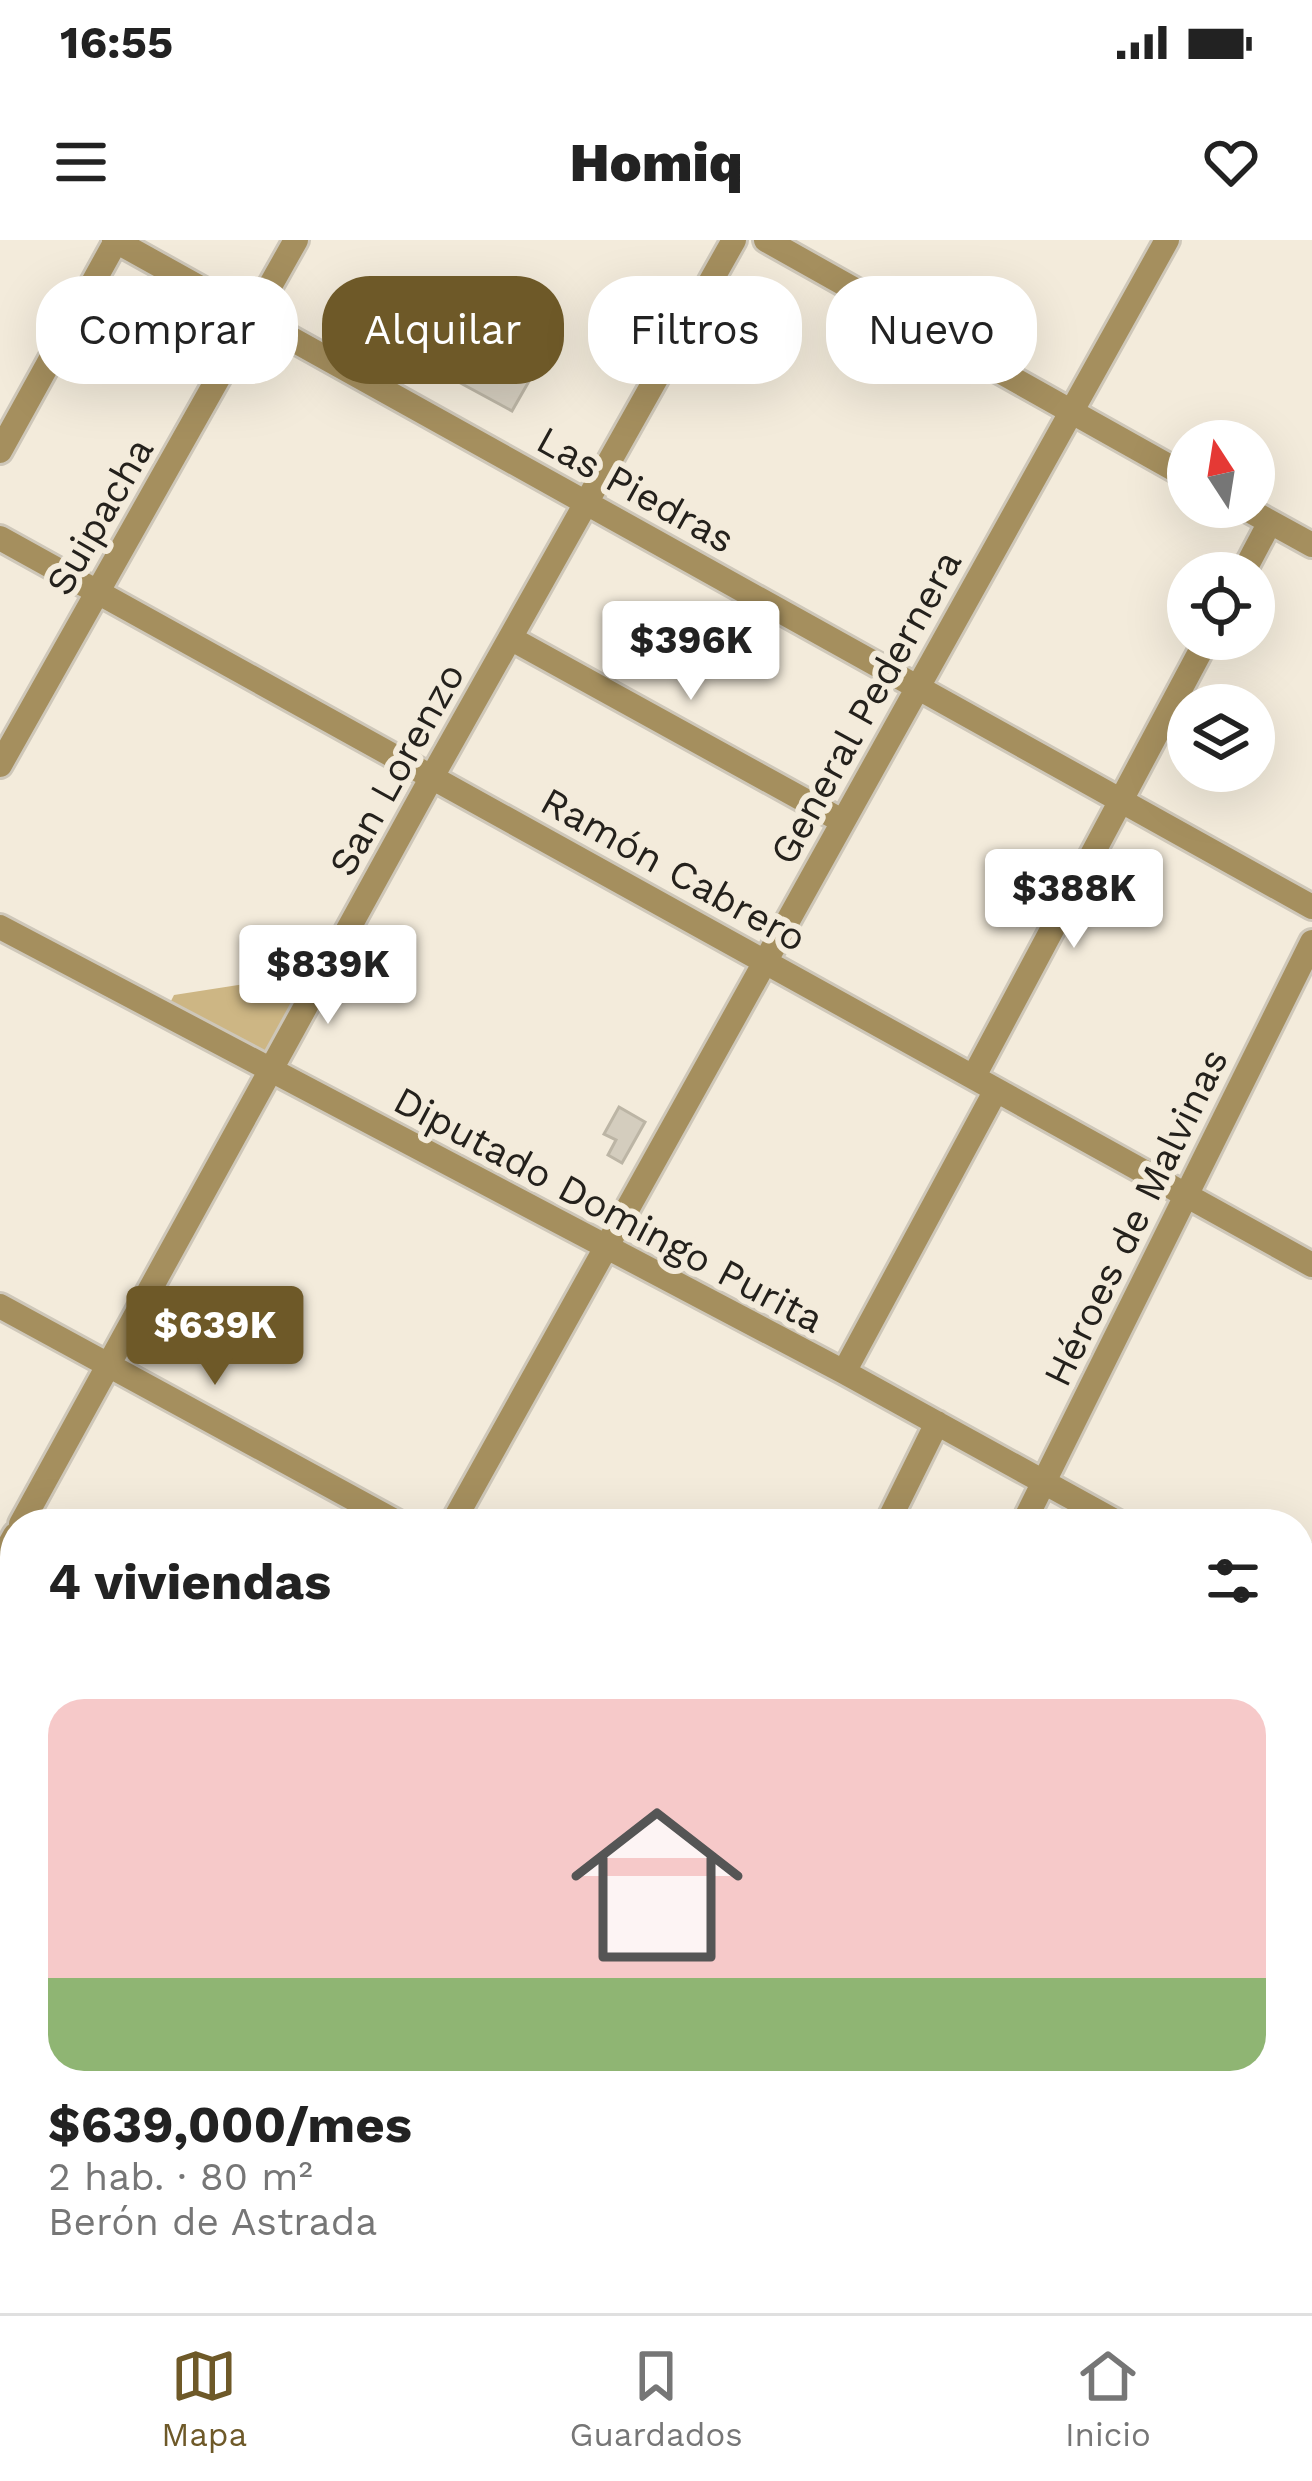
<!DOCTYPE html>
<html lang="es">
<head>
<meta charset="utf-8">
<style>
	body { margin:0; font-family:"Work Sans",sans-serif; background:#f2f2f2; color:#222; height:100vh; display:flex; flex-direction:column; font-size:45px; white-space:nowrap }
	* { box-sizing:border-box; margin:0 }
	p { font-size:39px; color:#767676 }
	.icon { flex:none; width:66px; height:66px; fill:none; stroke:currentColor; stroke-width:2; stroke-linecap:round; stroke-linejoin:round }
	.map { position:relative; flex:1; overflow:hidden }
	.details { position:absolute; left:0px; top:1269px; width:1314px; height:804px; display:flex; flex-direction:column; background:#fff; border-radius:48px 48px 0 0; box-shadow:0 12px 48px #0002 }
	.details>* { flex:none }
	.guide { position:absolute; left:36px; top:36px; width:1242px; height:108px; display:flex; gap:24px }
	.needle { width:78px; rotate:348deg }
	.buttons { position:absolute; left:1167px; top:180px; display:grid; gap:24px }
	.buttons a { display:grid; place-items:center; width:108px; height:108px; border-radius:50%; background:#fff; box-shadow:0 12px 48px #0002; font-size:60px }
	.price { position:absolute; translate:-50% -102px; padding:0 27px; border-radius:12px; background:#fff; color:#222; font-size:39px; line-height:78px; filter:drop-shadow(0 3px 6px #0008) }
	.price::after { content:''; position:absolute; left:50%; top:72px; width:36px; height:27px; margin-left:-18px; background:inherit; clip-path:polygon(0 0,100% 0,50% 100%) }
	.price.selected { background:#6e5928; color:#fff }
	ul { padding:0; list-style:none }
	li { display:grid; align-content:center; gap:24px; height:636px; padding:0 48px }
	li+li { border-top:3px solid #e0e0e0 }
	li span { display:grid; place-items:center; height:372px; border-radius:36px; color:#555 }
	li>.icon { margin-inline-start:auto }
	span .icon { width:216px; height:216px; fill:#fffc; stroke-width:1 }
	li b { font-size:51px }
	h2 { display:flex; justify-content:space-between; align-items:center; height:144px; padding:0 48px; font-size:51px }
	.chip { padding:0 42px; border-radius:48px; background:#fff; box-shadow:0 12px 48px #0002; font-size:42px; line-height:108px }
	.chip.selected { background:#6e5928; color:#fff }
	.status { display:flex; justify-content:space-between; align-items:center; height:84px; padding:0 60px; background:#fff; direction:ltr }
	.status svg { height:33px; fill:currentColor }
	header { display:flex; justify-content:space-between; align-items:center; height:156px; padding:0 48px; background:#fff; font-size:54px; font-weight:800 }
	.tab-bar { display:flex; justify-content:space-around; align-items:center; height:168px; border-top:3px solid #e0e0e0; background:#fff; font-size:33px; color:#767676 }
	.tab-bar a { display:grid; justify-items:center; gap:6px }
	.tab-bar .selected { color:#6e5928 }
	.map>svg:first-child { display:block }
	.green { fill:#cdb684 }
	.building { fill:#d4cdbe; stroke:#bcb5a5; stroke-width:3 }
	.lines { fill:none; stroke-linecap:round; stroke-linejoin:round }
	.minor-casing { stroke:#cec7b9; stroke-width:30 }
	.minor { stroke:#a58f5e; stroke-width:24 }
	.labels { text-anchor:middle; stroke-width:12; stroke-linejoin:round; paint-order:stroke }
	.street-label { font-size:39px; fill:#24211c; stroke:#f3ebdb }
</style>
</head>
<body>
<div class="status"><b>16:55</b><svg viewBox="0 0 49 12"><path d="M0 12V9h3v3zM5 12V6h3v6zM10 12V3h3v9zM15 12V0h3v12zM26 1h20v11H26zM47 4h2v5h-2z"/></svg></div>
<header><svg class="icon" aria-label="menu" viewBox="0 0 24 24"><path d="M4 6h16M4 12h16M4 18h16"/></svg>Homiq<svg class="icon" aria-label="heart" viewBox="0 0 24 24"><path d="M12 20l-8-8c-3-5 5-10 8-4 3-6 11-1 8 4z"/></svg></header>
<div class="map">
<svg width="1312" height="2073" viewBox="0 0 1312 2073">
	<rect width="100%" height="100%" fill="#f3ebdb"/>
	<path class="green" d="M296,736L309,743L266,813L257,814L168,767L174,755Z"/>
	<path class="building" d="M489,73L549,106L512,171L453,139Z
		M619,867L645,882L622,923L608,915L616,900L604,894Z"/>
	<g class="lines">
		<defs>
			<path id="minor" d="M114,0L1312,667
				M766,0L1188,237
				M0,211L116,1
				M1243,267L1312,305
				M0,298L1312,1025
				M1243,333L1270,282
				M510,398L842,581
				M0,525L296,0
				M0,687L844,1132L1120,1284
				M974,836L1207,399
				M0,1066L400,1284
				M844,1132L996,850
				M21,1284L433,535L734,0
				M452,1284L1167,0
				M887,1284L937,1183
				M1023,1284L1312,702
				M0,1322L15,1295
				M1299,1341L1312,1317
				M1299,1386L1312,1393
				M0,1528L15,1536
				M0,1765L15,1774
				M1299,1782L1312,1788
				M166,2058L195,2073
				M530,2058L557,2073
				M990,2058L1016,2073
				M65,2073L73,2058
				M604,2073L612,2058
				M897,2073L905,2058"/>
		</defs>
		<use href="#minor" class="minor-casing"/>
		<use href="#minor" class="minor"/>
	</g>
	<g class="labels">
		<g class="street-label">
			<text transform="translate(636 249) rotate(29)" y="14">Las Piedras</text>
			<text transform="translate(99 276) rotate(-60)" y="14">Suipacha</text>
			<text transform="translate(865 467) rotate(-61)" y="14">General Pedernera</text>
			<text transform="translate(396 529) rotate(-61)" y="14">San Lorenzo</text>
			<text transform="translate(674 629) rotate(29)" y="14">Ramón Cabrero</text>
			<text transform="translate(609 969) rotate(28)" y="14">Diputado Domingo Purita</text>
			<text transform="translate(1135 977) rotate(-64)" y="14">Héroes de Malvinas</text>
		</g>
	</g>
</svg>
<div class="buttons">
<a><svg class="needle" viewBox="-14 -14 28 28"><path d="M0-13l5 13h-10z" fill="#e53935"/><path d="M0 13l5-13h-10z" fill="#767676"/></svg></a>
<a><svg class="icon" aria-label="locate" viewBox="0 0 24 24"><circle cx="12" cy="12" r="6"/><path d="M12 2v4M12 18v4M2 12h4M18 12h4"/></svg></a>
<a><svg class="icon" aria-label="layers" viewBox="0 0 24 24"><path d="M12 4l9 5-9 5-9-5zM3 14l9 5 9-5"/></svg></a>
</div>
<b class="price" style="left:691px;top:463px">$396K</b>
<b class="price" style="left:1074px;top:711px">$388K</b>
<b class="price" style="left:328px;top:787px">$839K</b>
<b class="price selected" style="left:215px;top:1148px">$639K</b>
<div class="guide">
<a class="chip">Comprar</a>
<a class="chip selected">Alquilar</a>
<a class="chip">Filtros</a>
<a class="chip">Nuevo</a>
</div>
<section class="details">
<h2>4 viviendas<svg class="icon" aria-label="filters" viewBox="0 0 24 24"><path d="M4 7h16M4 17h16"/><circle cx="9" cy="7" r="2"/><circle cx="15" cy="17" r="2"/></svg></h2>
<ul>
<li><span style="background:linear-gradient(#f6c9c9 75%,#8fb573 0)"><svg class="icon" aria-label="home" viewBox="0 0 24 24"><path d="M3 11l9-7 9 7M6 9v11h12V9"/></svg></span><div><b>$639,000/mes</b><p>2 hab. · 80 m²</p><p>Berón de Astrada</p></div></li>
</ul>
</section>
</div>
<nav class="tab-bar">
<a class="selected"><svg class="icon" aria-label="map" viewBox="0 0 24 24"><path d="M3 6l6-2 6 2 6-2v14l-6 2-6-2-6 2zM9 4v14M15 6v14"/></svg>Mapa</a>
<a><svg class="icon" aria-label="saved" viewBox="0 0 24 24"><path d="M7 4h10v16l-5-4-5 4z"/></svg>Guardados</a>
<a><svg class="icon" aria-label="home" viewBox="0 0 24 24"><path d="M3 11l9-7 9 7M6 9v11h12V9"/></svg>Inicio</a>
</nav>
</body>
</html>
